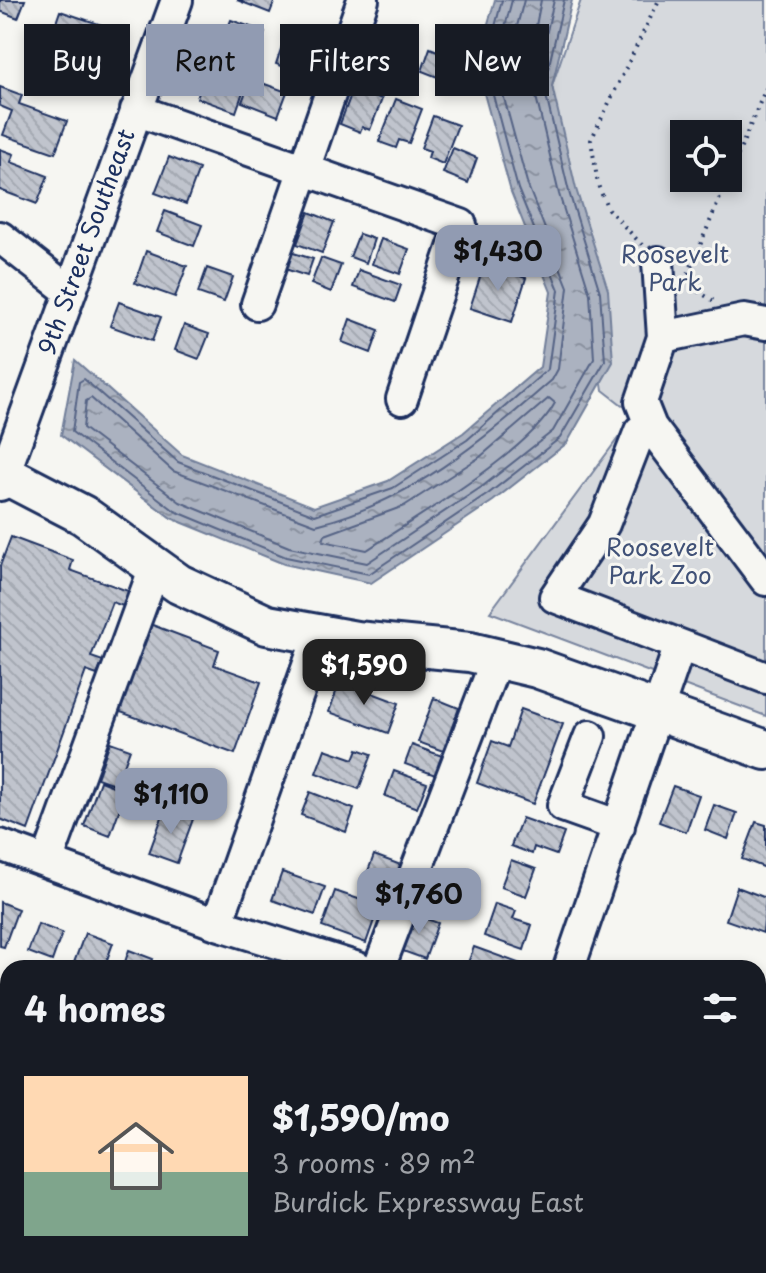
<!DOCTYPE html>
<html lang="en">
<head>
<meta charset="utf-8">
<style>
	body { margin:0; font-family:"Playpen Sans",sans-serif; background:#242831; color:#f1f3f6; height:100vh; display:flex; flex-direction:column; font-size:30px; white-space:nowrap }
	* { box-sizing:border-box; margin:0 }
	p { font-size:26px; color:#9ea1a6 }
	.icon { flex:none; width:44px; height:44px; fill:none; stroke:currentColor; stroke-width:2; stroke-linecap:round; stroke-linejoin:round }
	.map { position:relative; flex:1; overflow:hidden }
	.side { position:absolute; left:0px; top:960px; width:766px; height:314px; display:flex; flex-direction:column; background:#171b24; border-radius:24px 24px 0 0; box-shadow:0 4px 12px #0003 }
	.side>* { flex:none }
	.banner { position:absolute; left:24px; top:24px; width:718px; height:72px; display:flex; gap:16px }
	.controls { position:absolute; left:670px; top:120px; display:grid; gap:16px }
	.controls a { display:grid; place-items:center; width:72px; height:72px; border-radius:0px; background:#171b24; box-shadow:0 4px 12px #0003; font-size:40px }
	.price { position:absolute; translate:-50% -68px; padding:0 18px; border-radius:16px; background:#919bb2; color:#111; font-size:26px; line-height:52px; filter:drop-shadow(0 2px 4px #0008) }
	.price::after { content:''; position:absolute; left:50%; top:48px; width:24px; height:18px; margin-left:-12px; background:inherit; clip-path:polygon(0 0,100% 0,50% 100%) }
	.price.on { background:#222; color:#fff }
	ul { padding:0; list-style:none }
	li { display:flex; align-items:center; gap:24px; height:200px; padding:0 24px }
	li span { display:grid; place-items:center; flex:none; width:224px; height:160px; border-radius:0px; color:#555 }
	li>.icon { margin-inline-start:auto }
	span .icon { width:96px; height:96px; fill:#fffc; stroke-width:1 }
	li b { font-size:34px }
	h2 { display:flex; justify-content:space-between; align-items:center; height:96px; padding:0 24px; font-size:34px }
	.chip { padding:0 28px; border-radius:0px; background:#171b24; box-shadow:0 4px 12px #0003; font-size:28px; line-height:72px }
	.chip.on { background:#919bb2; color:#111 }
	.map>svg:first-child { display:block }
	.green { fill:#d6d9dd; stroke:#78849e; stroke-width:2; fill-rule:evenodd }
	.water { fill:url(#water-ripples); stroke:#717e99; stroke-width:2 }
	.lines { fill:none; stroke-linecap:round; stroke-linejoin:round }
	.shore { stroke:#556385; stroke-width:2 }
	.building { fill:url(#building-back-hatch); stroke:#1b2f5e; stroke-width:2 }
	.minor-casing { stroke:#1b2f5e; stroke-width:36 }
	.major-casing { stroke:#1b2f5e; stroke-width:44 }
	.path { stroke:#1b2f5e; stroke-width:4; stroke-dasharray:2 6; stroke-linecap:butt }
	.minor { stroke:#f6f6f2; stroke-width:30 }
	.major { stroke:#f6f6f2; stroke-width:38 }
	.rail-casing { stroke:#1b2f5e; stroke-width:9 }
	.rail { stroke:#f6f6f2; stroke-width:6; stroke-dasharray:18; stroke-linecap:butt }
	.labels { text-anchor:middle; stroke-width:6; stroke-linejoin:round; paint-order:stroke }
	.street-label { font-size:24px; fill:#1b2f5e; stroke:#f6f6f2 }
	.park-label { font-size:24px; fill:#405177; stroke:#f6f6f2 }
</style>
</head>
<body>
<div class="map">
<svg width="766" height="1273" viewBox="0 0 766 1273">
	<defs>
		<pattern id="water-ripples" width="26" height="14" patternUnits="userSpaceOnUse" patternTransform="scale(2)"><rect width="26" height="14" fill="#abb2c0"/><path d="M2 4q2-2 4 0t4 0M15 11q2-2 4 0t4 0" fill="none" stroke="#8a919f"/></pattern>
		<pattern id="building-back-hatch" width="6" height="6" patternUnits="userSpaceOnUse" patternTransform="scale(2)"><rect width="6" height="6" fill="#c0c4cd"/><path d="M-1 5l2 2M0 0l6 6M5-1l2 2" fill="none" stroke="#a4a9b2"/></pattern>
	</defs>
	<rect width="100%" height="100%" fill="#f6f6f2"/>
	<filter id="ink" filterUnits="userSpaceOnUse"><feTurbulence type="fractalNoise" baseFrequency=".0125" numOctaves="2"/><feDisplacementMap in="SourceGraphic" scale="16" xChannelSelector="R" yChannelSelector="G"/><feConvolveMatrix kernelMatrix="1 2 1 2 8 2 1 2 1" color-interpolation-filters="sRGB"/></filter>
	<g filter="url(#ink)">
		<path class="green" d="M581,0H766V716L490,612L635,415L603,390L552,86ZM684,134H728V178H684Z
			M758,1034H766V1273H484L487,1266H758Z"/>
		<path class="water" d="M495,0H572L552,86L576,189L608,290L613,362L567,443L493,501L371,583L284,564L171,518L61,435L75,360L182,455L314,507L388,481L463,433L540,367L551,292L511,192L476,64Z"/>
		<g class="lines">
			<path class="shore" d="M502,0L485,65L518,189L559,290L548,369L467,440L393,488L315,515L178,462L84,379L79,382L72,432L175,511L286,557L369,574L488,494L560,438L605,361L600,292L569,192L544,87L564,0
				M512,0L495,65L528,186L568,287L558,369L552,380C481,442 410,502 316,525L173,471L91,398L86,401L83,428L180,502L289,547L367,563L483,486L553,431L594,359L590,294L559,194L534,88L554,0
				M524,0L507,64L519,96L523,93L541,0
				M549,398L555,403C529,452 416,517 367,550L323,541L325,535L404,506L480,457Z"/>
		</g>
		<path class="building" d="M0,0H25L18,18L0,11Z
			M237,0H275L270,13Z
			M60,11L102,25L90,58L49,43Z
			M231,20L265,32L252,68L219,51Z
			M283,43L306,52L298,72L276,64Z
			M430,48L448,55L440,78L422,71Z
			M209,67L247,80L236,112L197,98Z
			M251,79L287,92L278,116L242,102Z
			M355,84L372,90L371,95L382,99L370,130L362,127L360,132L340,124Z
			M0,87L22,95L19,104L67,121L55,153L3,135L12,111L0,106Z
			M396,99L422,109L409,143L399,140L396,148L379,142Z
			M433,116L458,125L443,164L428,158L430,151L421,148Z
			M453,148L477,158L468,183L443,173Z
			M0,149L14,154L11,162L48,176L37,204L0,190Z
			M169,157L199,169L186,204L155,193Z
			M165,211L202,225L194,246L157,232Z
			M309,212L334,222L322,253L297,244Z
			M359,234L374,239L366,263L350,257Z
			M381,239L409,249L400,274L372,264Z
			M146,251L187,266L175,297L135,283Z
			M290,252L313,259L307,276L285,269Z
			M321,258L341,265L331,292L311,284Z
			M484,265L526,278L512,322L470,308Z
			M207,268L233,277L224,302L198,293Z
			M359,270L401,285L395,302L353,287Z
			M119,302L161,317L152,341L110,326Z
			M350,319L379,330L371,353L342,342Z
			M184,325L209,334L199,359L175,350Z
			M11,537L73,560L70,570L128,591L123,606L112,602L91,657L103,661L97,675L86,671L28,830L0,819V566Z
			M147,623L219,650L214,665L261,682L235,754L115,710Z
			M340,681L399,703L388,733L329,712Z
			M434,698L459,708L443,751L418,742Z
			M521,709L563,724L533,804L477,783L492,741L508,747Z
			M110,742L130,749L117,785L97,778Z
			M412,745L445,757L438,776L405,764Z
			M325,749L354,759L358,749L372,754L359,789L316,773Z
			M394,771L427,783L417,808L385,796Z
			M100,781L126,791L110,836L84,826Z
			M673,786L699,795L686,832L659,822Z
			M310,792L354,809L346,832L301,815Z
			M714,805L737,813L728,839L705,830Z
			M165,809L193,819L177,863L149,853Z
			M522,818L564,833L556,855L534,847L532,854L511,846Z
			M756,822L766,825V868L742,859Z
			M374,855L401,865L392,892L364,882Z
			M511,860L536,869L526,896L501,887Z
			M282,872L325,887L315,915L272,900Z
			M436,875L458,882L454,897L432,889Z
			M737,887L766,898L763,933L726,920Z
			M335,891L379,906L366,943L322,927Z
			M0,902L18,909L4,947L0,946Z
			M495,904L516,911L513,919L532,925L524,950L484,936Z
			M413,914L438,923L425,959L400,950Z
			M38,924L62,933L52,961L28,952Z
			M85,933L113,943L104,968H72Z
			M474,947L521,964L519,968H466Z
			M129,950L153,959L149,968H123Z"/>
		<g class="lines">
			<defs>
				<path id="minor" d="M136,110L461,225L402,399
					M0,237L69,291
					M658,262L663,337
					M257,304L363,0
					M651,427L641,402L663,337L744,320L766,324
					M0,485L177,0
					M766,580L651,427L640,431L604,524L555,597L766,678
					M590,736L563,806L619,826
					M0,845L217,924L358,968
					M47,862L155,567
					M217,924L319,635
					M379,968L497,658
					M569,968L680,645
					M0,1019L8,1027
					M0,1199L8,1207
					M64,1266L70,1273
					M237,1266L244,1273
					M461,1273L463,1266"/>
				<path id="major" d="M0,472L83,515L179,584L267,625L356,641L470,652L537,668L766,750"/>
			</defs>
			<use href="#minor" class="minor-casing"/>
			<use href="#major" class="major-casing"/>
			<path class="path" d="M642,245L608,209L598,185L591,140L659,0
				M685,281L766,88
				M684,283L714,301"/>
			<use href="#minor" class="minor"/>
			<use href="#major" class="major"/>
			<defs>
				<path id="rail" d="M0,1132L8,1140
					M127,1266L133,1273"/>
			</defs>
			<use href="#rail" class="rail-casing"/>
			<use href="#rail" class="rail"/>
		</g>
	</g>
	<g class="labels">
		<g class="street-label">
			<text transform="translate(87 242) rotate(-70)" y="8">9th Street Southeast</text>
		</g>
		<g class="park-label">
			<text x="675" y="263">Roosevelt<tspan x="675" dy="28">Park</tspan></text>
			<text x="660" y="556">Roosevelt<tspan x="660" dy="28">Park Zoo</tspan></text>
		</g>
	</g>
</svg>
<div class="controls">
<a><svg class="icon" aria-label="locate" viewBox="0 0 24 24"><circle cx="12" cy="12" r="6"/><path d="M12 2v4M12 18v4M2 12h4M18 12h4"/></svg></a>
</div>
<b class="price" style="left:498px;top:293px">$1,430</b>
<b class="price on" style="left:364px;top:707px">$1,590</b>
<b class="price" style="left:171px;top:836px">$1,110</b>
<b class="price" style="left:419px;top:936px">$1,760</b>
<div class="banner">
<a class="chip">Buy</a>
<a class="chip on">Rent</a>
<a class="chip">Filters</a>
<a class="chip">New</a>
</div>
<section class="side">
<h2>4 homes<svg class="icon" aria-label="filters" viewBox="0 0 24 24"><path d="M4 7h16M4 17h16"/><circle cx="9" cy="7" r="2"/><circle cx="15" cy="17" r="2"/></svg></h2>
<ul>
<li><span style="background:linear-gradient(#ffd9b3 60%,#7fa58c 0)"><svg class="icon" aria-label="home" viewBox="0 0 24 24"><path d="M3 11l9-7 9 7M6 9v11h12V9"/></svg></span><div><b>$1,590/mo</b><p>3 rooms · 89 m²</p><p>Burdick Expressway East</p></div></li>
</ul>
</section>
</div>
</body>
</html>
